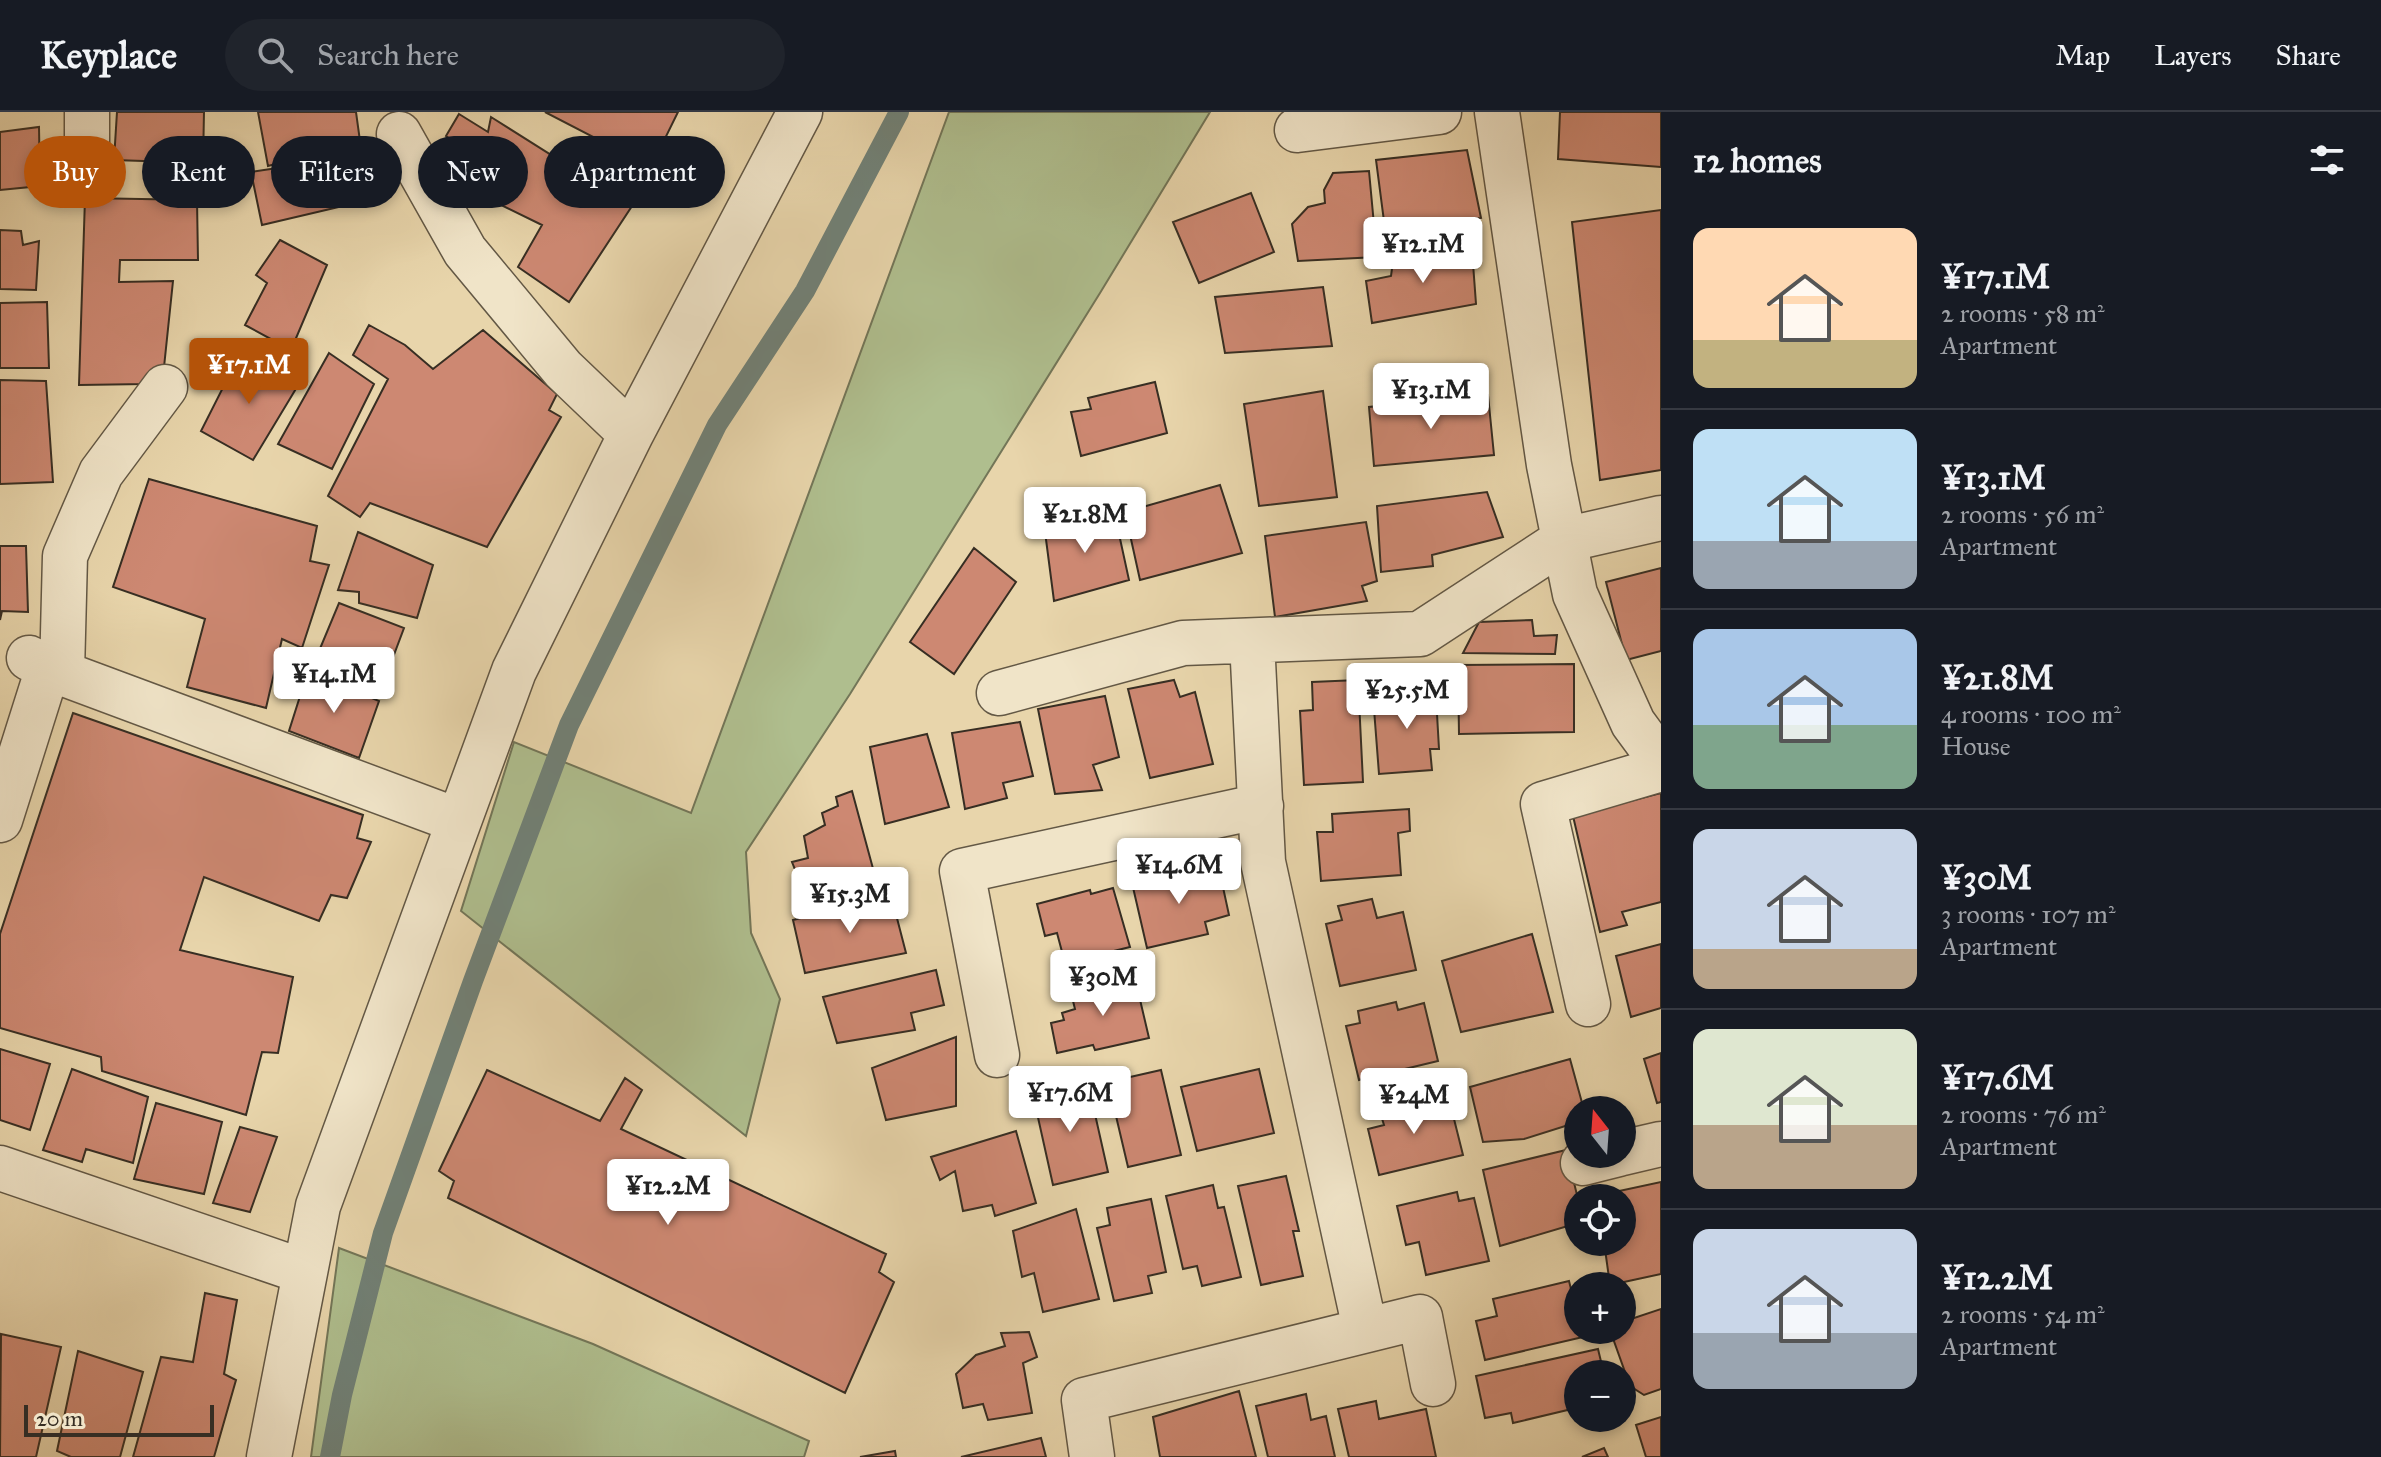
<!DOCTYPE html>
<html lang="en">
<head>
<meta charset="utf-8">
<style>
	body { margin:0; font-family:"IM FELL Great Primer",serif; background:#20242c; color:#f1f3f6; height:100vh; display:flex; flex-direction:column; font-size:30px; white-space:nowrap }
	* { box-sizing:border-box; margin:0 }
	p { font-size:26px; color:#9ea1a6 }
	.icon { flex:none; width:44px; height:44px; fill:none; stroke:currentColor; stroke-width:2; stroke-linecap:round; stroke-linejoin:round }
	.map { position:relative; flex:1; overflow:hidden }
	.panel { display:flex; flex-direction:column; background:#171b24; width:720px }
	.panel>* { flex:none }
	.banner { position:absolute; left:24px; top:24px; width:760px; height:72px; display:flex; gap:16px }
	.needle { width:52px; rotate:343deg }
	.controls { position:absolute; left:1564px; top:984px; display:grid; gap:16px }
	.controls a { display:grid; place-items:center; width:72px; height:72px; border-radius:50%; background:#171b24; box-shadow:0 4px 12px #0003; font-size:40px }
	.scale { position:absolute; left:24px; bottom:20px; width:190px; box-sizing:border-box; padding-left:8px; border:4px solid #372e23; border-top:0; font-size:22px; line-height:28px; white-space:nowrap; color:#372e23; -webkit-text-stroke:6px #f0e4c8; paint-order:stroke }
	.price { position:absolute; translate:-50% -68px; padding:0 18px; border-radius:8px; background:#fff; color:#222; font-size:26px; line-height:52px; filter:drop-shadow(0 2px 4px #0008) }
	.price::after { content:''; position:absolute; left:50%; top:48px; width:24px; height:18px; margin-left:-12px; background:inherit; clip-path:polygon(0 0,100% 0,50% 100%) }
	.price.on { background:#b45309; color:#fff }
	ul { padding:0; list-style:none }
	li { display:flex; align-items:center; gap:24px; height:200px; padding:0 32px }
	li+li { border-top:2px solid #363941 }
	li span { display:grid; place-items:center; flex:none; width:224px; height:160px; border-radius:16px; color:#555 }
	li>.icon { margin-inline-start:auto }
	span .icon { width:96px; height:96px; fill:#fffc; stroke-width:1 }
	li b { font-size:34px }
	h2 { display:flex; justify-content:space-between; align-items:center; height:96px; padding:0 32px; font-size:34px }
	.pill { padding:0 28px; border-radius:36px; background:#171b24; box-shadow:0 4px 12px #0003; font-size:28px; line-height:72px }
	.pill.on { background:#b45309; color:#fff }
	header { display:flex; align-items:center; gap:48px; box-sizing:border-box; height:112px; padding:0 40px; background:#171b24; border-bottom:2px solid #363941 }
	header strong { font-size:38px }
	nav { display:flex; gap:44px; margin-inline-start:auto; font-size:28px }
	.search { width:560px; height:72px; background:#20242c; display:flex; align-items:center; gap:20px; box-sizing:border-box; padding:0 28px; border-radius:44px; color:#9ea1a6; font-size:30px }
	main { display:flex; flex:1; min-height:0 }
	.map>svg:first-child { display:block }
	.green { fill:#afbe8e; stroke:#737658; stroke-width:2 }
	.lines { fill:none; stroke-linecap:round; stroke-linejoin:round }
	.stream { stroke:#718177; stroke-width:20 }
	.building { fill:#cd8872; stroke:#372e23; stroke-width:2 }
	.minor-casing { stroke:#635845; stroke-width:47 }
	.minor { stroke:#f0e4c8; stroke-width:44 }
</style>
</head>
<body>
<header>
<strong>Keyplace</strong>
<div class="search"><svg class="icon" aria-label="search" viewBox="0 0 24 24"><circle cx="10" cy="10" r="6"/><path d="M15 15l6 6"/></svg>Search here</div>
<nav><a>Map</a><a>Layers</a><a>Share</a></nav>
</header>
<main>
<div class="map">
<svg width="1661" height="1345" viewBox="0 0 1661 1345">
	<rect width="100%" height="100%" fill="#e8d5ab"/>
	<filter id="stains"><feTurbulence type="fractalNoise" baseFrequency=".0025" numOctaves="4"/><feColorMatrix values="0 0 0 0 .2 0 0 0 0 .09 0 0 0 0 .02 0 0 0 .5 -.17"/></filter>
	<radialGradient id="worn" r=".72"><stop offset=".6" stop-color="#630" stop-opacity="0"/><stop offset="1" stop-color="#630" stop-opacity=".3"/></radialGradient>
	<path class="green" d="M949,0H1210L1100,181L850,582L746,740L751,821L780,887L746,1024L461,799L514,630L691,701Z
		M339,1136L593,1232L809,1329L804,1345H311Z"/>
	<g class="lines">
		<path class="stream" d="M330,1345L342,1283L383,1121L473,869L569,613L717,313L805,179L899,0"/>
	</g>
	<path class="building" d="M117,0H204L203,51L114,48Z
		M258,0H356L360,29L268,54Z
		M545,0H678L651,55Z
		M1560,0H1661V55L1558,47Z
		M459,2L488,20L491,5L632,94L569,190L518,155L542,113L454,70L470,43L446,24Z
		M39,15L40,74L0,78V20Z
		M1467,38L1481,106L1385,117L1376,48Z
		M351,45L360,90L262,113L251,60Z
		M1369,59L1377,145L1298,149L1292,112L1308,95L1325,91L1324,78L1333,61Z
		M1251,81L1274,140L1199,171L1173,110Z
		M85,86L197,88L198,148H120L119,170L173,169L164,255L146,272L79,273Z
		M1661,98V358L1600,368L1572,110Z
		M0,118L21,119L23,133L39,129L36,178L0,177Z
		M280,128L327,153L291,238L245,213L267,171L256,163Z
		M1472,138L1476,192L1372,211L1366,169L1391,164L1394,142Z
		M1323,175L1332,234L1225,241L1215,185Z
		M47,190L49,256H0V191Z
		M369,213L405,233L433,257L483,218L557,282L549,298L561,305L487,435L370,391L360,405L328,384L388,267L353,243Z
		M243,236L297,275L253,348L201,319Z
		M329,241L374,272L332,357L278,332Z
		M0,268L46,269L53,370L0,372Z
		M1155,270L1167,321L1081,344L1071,300L1091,297L1088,286Z
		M1323,279L1337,385L1259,394L1244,292Z
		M1488,283L1494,343L1374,354L1369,295Z
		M149,367L317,414L310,449L329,453L302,536L282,527L266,596L187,575L205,507L113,475Z
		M1220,373L1242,441L1140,468L1125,400Z
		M1487,380L1503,425L1432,443L1433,454L1381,460L1377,394Z
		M1114,399L1129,468L1054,489L1044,412Z
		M1366,410L1377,469L1362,474L1367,489L1275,505L1265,424Z
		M358,420L433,453L417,506L359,491V480L338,478Z
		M0,434H26L28,500L2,499L0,508Z
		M974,436L1016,470L954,562L910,530Z
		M1661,456V539L1626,548L1606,470Z
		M339,491L404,516L380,580L314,551Z
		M1532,508L1534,524L1557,523L1555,542L1463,541L1479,510Z
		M1574,552V620L1459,622L1458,553Z
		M308,559L379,589L359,646L289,619Z
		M1174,568L1180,585L1195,580L1213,652L1150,666L1128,577Z
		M1358,568L1363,670L1304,673L1300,599L1313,598L1312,570Z
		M1440,579L1442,602H1437L1439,637H1430L1432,658L1379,662L1373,584Z
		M1105,584L1119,645L1093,653L1102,678L1055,682L1038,597Z
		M73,601L363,703L357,726L371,730L347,786L331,783L319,809L204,765L180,838L293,865L278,941L262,940L246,1003L102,959L101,945L0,916V822Z
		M1020,610L1033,664L1003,671L1007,686L965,697L952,621Z
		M927,622L949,695L885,712L870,635Z
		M852,679L875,764L804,780L792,750L808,746L804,724L825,713L822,701L838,694L836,685Z
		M1661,681V790L1622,800L1627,813L1600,820L1573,704Z
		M1409,697L1410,719L1398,721L1401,763L1321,769L1317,720H1333L1332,702Z
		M1206,754L1209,769L1221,766L1229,803L1205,810L1208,822L1147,836L1132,771Z
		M1113,776L1130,835L1065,851L1057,821L1045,824L1037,792L1090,778L1091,782Z
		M891,783L906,841L805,861L793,808Z
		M1372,787L1377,806L1403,800L1416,858L1340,874L1326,812L1342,808L1338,794Z
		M1532,822L1553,900L1461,920L1442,849Z
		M1661,832V896L1631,905L1616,844Z
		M936,858L944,893L911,901L915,918L837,931L823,885Z
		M1134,862L1149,926L1095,938L1093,933L1057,941L1051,911L1064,908L1062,901L1075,897L1072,885L1100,878L1098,871Z
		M1396,890L1398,898L1424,891L1438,949L1359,968L1346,914L1360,911L1358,899Z
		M956,925V994L886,1008L872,956Z
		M0,937L50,952L30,1018L0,1008Z
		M1661,941V990L1657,991L1644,947Z
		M1570,947L1584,998H1578V1010L1524,1027L1483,1030L1470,975Z
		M72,957L148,985L133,1051L86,1037L82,1050L43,1038Z
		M1259,957L1274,1021L1197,1039L1181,975Z
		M487,958L600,1009L625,966L642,978L621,1017L886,1142L879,1160L894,1170L845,1281L448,1086L454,1069L439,1059Z
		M1161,958L1181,1043L1128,1055L1108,970Z
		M1088,971L1108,1060L1053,1073L1033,983Z
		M1428,984L1431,996L1450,991L1463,1043L1379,1063L1368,1017L1384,1013L1379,997Z
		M156,991L222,1010L204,1082L134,1067Z
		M240,1015L277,1025L250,1100L213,1091Z
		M1016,1019L1036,1091L995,1104L992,1093L963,1099L955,1059L940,1068L931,1045Z
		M1566,1038L1578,1087V1111L1500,1134L1483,1058Z
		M1286,1064L1299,1119H1293L1303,1164L1261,1173L1238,1074Z
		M1661,1070V1162L1610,1173L1604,1130H1622V1086H1597L1596,1084Z
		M1213,1073L1218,1096L1224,1095L1241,1165L1202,1174L1197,1154L1183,1157L1166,1084Z
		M1457,1080L1459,1089L1474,1086L1489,1149L1426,1163L1419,1130L1406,1133L1397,1094Z
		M1151,1087L1166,1160L1148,1164L1152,1181L1114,1189L1097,1116L1110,1113L1107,1096Z
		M1076,1097L1099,1187L1043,1200L1034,1161L1022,1165L1013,1119Z
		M1569,1169L1578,1205V1218H1581L1583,1225L1485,1248L1476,1209L1497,1204L1493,1187Z
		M205,1181L237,1188L224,1262L236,1268L214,1345H133L161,1245L193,1250Z
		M1661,1197V1277L1644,1283L1630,1274L1610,1218H1622V1210Z
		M1029,1220L1037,1245L1023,1251L1032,1301L988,1308L983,1292L963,1296L956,1262L976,1243L1005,1234L1001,1221Z
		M1,1222L61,1235L36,1345H0Z
		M1598,1237L1604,1262H1578V1287L1574,1288L1576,1296L1513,1311L1511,1301L1485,1306L1476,1264Z
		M78,1239L143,1260L120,1345H71L57,1339Z
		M1239,1279L1256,1345H1160L1153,1305Z
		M1306,1282L1311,1308L1326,1304L1335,1345H1268L1256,1294Z
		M1376,1289L1379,1307L1426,1297L1436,1345H1349L1338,1297Z
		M1661,1305V1345H1646L1636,1313Z
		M1041,1326L1046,1345H961Z
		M1604,1336L1608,1345H1582Z
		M895,1339L896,1345H860Z"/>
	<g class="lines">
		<defs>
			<path id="minor" d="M1497,0L1549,353L1575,482L1633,611L1661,649
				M1297,18L1439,0
				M399,22L465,139L563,257L631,322
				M87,50V0
				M1252,529L1263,750L1365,1217
				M29,546L48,556L459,709
				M62,560L65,444L101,361L165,275
				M999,581L1183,531L1420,522L1564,428L1661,406
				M0,708L48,556
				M1588,892L1543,692L1661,657
				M997,943L962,759L1261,694
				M1622,1041L1661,1032
				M1583,1051L1619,1042
				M0,1056L305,1160
				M269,1345L318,1094L514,559L631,322L800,0
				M1092,1345L1084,1288L1420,1205L1433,1272"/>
		</defs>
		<use href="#minor" class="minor-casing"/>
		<use href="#minor" class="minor"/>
	</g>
	<rect width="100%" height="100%" filter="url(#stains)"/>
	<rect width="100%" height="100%" fill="url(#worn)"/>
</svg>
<div class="controls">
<a><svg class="needle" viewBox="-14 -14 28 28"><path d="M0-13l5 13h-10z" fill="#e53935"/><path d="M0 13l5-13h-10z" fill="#9ea1a6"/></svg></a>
<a><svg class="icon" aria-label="locate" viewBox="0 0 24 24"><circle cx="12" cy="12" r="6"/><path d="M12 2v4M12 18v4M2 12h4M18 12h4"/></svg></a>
<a>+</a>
<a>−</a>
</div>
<div class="scale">20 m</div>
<b class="price" style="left:1423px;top:173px">¥12.1M</b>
<b class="price on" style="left:249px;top:294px">¥17.1M</b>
<b class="price" style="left:1431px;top:319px">¥13.1M</b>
<b class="price" style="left:1085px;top:443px">¥21.8M</b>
<b class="price" style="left:334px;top:603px">¥14.1M</b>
<b class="price" style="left:1407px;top:619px">¥25.5M</b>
<b class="price" style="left:1179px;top:794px">¥14.6M</b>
<b class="price" style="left:850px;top:823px">¥15.3M</b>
<b class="price" style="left:1103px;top:906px">¥30M</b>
<b class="price" style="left:1070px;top:1022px">¥17.6M</b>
<b class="price" style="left:1414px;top:1024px">¥24M</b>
<b class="price" style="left:668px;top:1115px">¥12.2M</b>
<div class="banner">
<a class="pill on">Buy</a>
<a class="pill">Rent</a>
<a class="pill">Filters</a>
<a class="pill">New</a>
<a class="pill">Apartment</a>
</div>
</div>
<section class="panel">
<h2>12 homes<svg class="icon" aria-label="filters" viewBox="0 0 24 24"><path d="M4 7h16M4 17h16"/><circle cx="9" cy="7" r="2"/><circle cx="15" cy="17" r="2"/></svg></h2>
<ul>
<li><span style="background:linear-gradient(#ffd9b3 70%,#c2b280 0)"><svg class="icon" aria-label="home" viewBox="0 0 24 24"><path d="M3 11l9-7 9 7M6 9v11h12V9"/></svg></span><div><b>¥17.1M</b><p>2 rooms · 58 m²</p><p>Apartment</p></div></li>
<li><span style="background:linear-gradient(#bfe0f5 70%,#9aa5b1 0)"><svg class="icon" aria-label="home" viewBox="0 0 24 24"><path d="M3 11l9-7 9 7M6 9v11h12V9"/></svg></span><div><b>¥13.1M</b><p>2 rooms · 56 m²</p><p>Apartment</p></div></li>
<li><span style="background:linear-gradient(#a9c7e8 60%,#7fa58c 0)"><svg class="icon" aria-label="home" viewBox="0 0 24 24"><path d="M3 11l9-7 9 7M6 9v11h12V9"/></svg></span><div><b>¥21.8M</b><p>4 rooms · 100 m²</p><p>House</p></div></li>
<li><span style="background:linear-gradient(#c9d6e8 75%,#b9a48a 0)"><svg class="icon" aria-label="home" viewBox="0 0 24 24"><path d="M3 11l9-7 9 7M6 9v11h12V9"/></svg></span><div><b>¥30M</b><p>3 rooms · 107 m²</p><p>Apartment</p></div></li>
<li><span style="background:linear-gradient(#dfe7d0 60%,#b9a48a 0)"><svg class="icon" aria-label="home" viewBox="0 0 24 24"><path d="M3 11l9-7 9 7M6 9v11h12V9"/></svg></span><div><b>¥17.6M</b><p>2 rooms · 76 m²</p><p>Apartment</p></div></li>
<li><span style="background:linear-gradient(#c9d6e8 65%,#9aa5b1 0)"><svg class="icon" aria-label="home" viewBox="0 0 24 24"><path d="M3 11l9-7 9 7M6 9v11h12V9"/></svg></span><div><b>¥12.2M</b><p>2 rooms · 54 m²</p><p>Apartment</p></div></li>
</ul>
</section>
</main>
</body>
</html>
